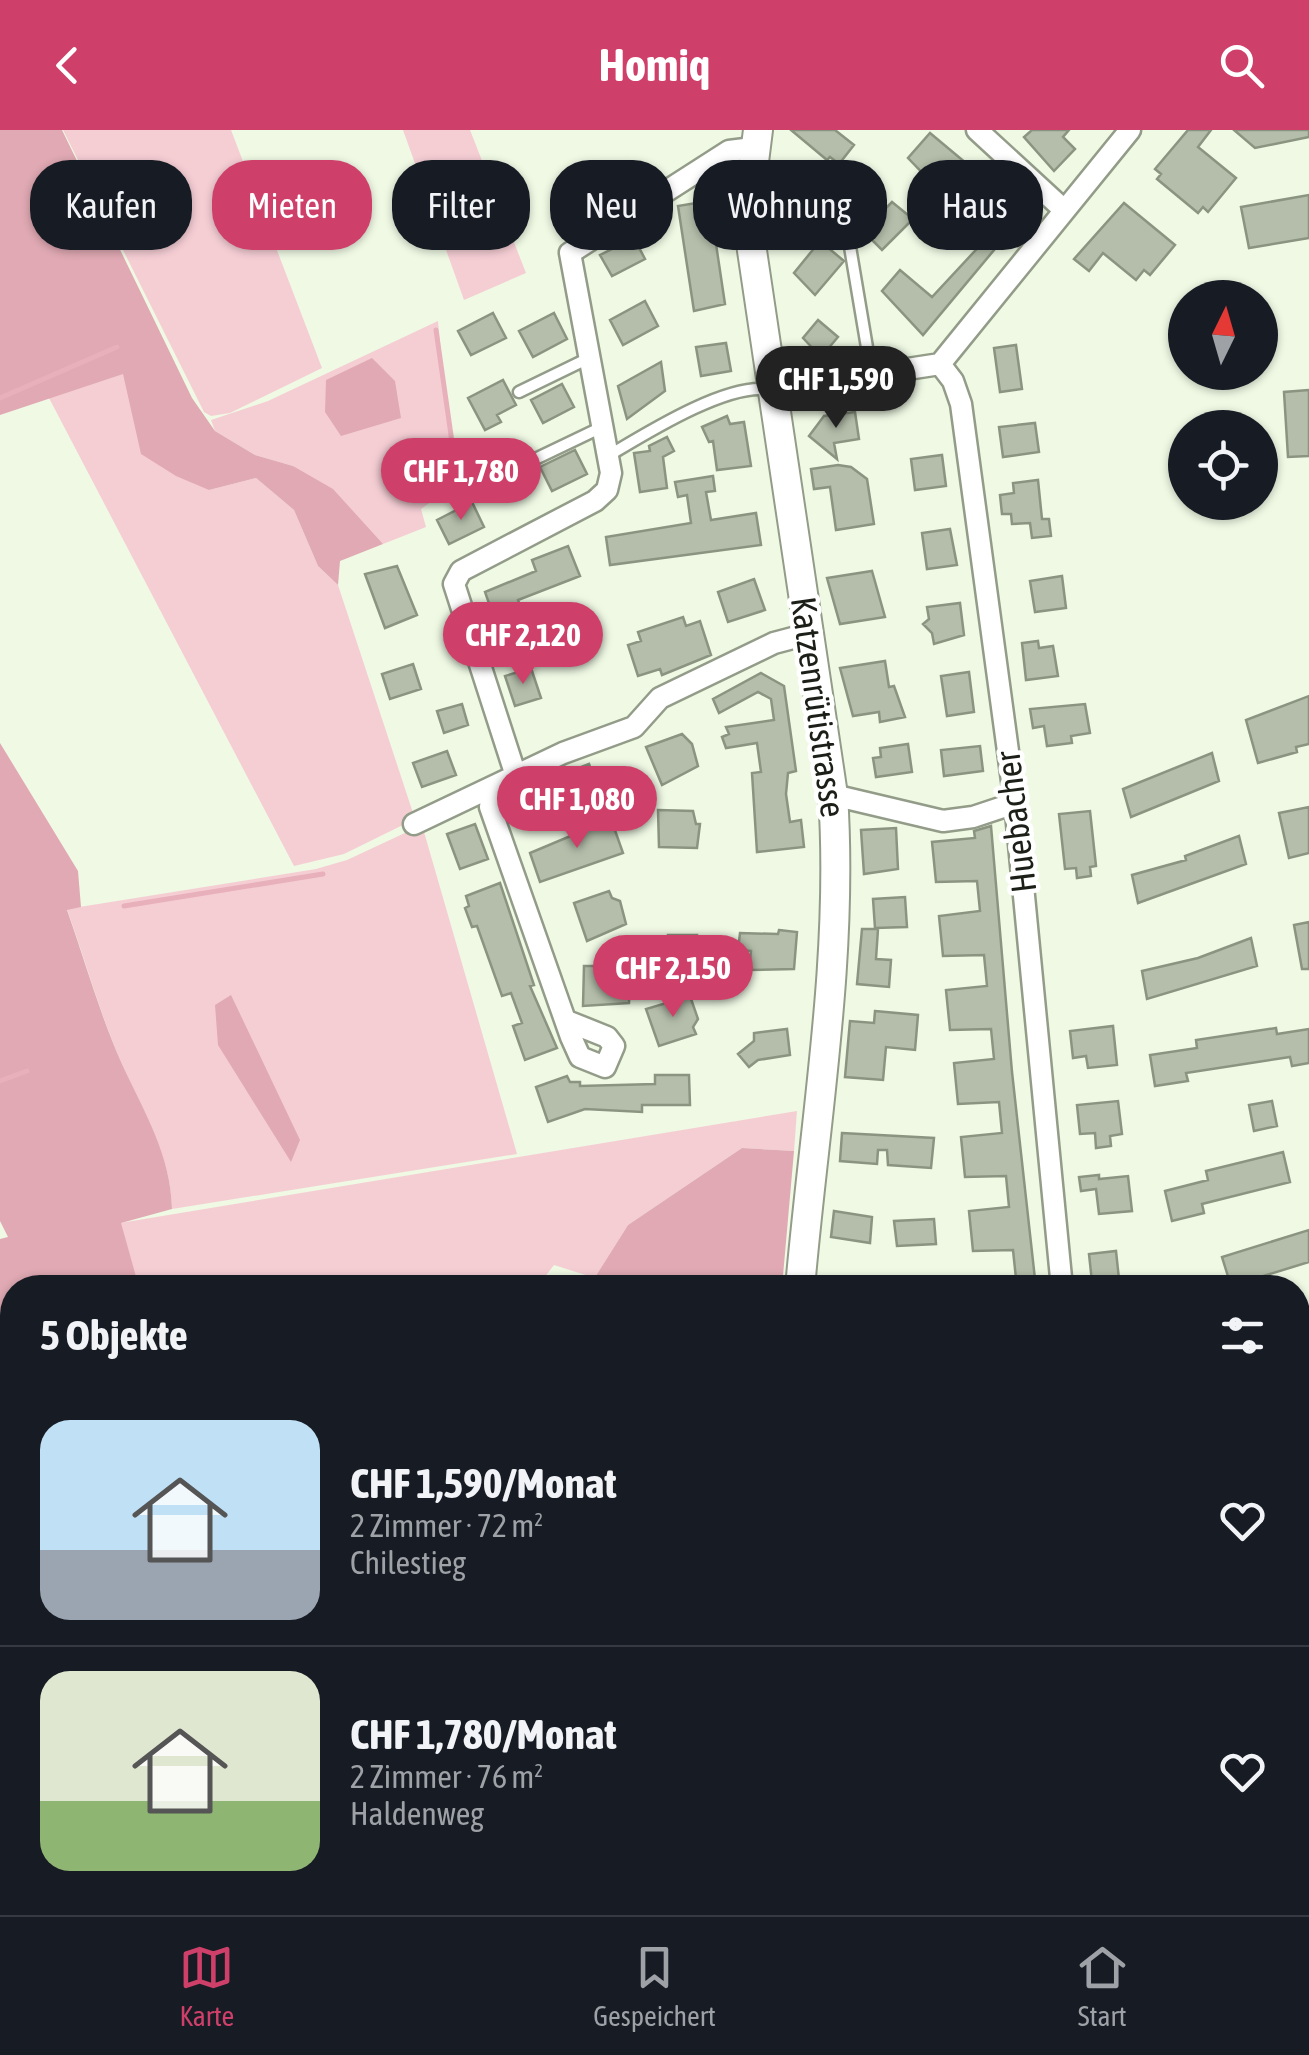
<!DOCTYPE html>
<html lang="de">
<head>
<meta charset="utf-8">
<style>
	body { margin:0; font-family:"Asap Condensed",sans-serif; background:#20242c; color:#f1f3f6; height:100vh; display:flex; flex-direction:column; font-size:38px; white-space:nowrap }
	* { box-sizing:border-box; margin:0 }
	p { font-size:32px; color:#9ea1a6 }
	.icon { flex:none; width:55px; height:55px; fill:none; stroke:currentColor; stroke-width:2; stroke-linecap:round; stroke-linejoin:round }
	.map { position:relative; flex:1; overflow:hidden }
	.side { position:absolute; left:0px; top:1145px; width:1310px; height:640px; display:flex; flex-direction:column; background:#171b24; border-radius:40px 40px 0 0; box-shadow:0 2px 8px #0004 }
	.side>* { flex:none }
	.banner { position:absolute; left:30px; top:30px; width:1250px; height:90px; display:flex; gap:20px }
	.needle { width:65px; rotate:5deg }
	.fabs { position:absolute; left:1168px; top:150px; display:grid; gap:20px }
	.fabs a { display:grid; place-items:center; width:110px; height:110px; border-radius:50%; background:#171b24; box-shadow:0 2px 8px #0004; font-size:50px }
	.price { position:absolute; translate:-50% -85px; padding:0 22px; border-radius:35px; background:#ce406a; color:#fff; font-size:32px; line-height:65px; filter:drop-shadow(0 2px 5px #0008) }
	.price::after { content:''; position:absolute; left:50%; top:60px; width:30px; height:22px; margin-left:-15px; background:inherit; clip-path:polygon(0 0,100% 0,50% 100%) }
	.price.selected { background:#222; color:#fff }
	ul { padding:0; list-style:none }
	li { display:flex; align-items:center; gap:30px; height:250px; padding:0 40px }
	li+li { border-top:2px solid #363941 }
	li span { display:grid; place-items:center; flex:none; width:280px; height:200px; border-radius:30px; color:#555 }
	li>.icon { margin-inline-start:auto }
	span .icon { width:120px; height:120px; fill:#fffc; stroke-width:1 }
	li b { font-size:42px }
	h2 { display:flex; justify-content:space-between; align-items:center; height:120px; padding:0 40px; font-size:42px }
	.tag { padding:0 35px; border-radius:40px; background:#171b24; box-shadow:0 2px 8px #0004; font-size:35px; line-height:90px }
	.tag.selected { background:#ce406a; color:#fff }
	header { display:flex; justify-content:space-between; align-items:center; height:130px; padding:0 40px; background:#ce406a; color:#fff; font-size:45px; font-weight:700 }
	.menu { display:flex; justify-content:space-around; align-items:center; height:140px; border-top:2px solid #363941; background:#171b24; font-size:28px; color:#9ea1a6 }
	.menu a { display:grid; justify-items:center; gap:5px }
	.menu .selected { color:#ce406a }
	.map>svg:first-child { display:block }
	.green { fill:#f5ced4 }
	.forest { fill:#e0a9b3 }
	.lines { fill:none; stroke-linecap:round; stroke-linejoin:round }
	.stream { stroke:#e8b0ba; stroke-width:5 }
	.building { fill:#b4beaa; stroke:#8b9481; stroke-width:2.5 }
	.lane-casing { stroke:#939c88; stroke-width:15 }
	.street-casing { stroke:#939c88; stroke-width:25 }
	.secondary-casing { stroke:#939c88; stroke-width:32 }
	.lane { stroke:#fff; stroke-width:10 }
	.street { stroke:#fff; stroke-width:20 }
	.secondary { stroke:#fff; stroke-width:28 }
	.labels { text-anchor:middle; stroke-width:9; stroke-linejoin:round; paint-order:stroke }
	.street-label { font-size:35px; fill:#1b1f17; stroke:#fff }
</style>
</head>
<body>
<header><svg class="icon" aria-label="back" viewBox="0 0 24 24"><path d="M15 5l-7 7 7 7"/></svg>Homiq<svg class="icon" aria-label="search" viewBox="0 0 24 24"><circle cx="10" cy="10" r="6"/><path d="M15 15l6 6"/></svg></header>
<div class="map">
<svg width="1309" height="1785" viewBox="0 0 1309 1785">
	<rect width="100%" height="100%" fill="#eff9e4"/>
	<path class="green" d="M63,0H231L322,238L230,283L211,286L204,282Z
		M403,0H470L526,143L464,170Z
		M438,191L454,355L421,379L426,397L383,414L293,336L255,325L215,301L211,290L268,271Z
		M123,243L209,360L256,348L294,380L318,436L338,455L415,689L344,724L294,736L49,268Z
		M422,695L517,1024L172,1079C171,1025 143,982 122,934C100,884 85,830 67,779L316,739L347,730Z
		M797,981L794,1021L742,1018L628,1095L595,1148L554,1135L537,1157H139L120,1093Z"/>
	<path class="forest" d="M0,0H62L192,268L215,301L255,325L293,336L333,359L383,414L340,431L338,455L318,436L294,380L256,348L209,360L176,346L141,324L123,244L0,285Z
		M372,228L395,251L401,288L341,306L325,282L326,250Z
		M0,613L78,741L81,777L67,780C85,831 100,885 122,934C144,982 171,1025 172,1079L121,1093L139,1157L12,1158V1518L0,1528V1109L8,1107L0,1091Z
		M231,865L300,1010L291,1032L218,915L215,875Z
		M742,1018L794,1021L782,1157H589L628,1095Z"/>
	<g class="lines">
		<path class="stream" d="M436,200L457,347
			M0,268L117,217
			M124,776L323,744
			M0,951L27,941
			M1298,1204L1309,1202"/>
	</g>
	<path class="building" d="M791,0H835L854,15L839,34L830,27L827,30Z
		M1032,0H1069L1063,7L1075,19L1054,41L1024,7Z
		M1188,0H1211L1198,17L1236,48L1208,82L1203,77L1198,83L1157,49L1161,44L1155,39Z
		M1234,0H1309V7L1255,18Z
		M930,3L972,38L969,41L983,52L980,55L1020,89L923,205L882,161L900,140L932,167L986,109L908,28Z
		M811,49L833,67L805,101L783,78Z
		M1309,65V108L1249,118L1241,77Z
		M702,72L710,74L725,174L694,181L678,76Z
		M892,72L913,89L882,120L863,101Z
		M1124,73L1175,115L1150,145L1144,140L1136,150L1103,123L1089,141L1074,129Z
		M634,108L645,129L612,146L600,125Z
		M820,111L844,131L815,165L794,143Z
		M645,171L658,196L623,215L610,190Z
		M493,183L506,208L471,225L458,201Z
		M554,183L567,209L533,227L519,201Z
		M818,190L838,207L821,227L803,208Z
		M726,213L731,241L701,246L696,217Z
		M1016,215L1022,259L1000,262L994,218Z
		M661,232L665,261L627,289L618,256Z
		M503,250L516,275L497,285L501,292L485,300L468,268Z
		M562,254L574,277L543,293L531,270Z
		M1309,260V326L1288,327L1284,262Z
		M855,282L859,309L834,313L837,329L809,306L824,286Z
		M727,286L730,294L744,292L751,336L717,340L713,311L709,312L702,297Z
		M1035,293L1039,322L1003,327L999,297Z
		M667,307L674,321L663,327L667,358L640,362L634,323L650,321L649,316Z
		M513,317L526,342L509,351L512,358L494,368L477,335Z
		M575,320L587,344L552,361L540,337Z
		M942,325L946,356L915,360L911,329Z
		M838,335L851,337L867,349L874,394L836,400L830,357L814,359L811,339Z
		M713,346L715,361L706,362L711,390L756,383L761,415L610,435L606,407L691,393L687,365L678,367L675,352Z
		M1038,350L1042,389H1049L1051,406L1032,408L1030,393L1012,394L1011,384H1002L1000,365L1014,363L1013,353Z
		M472,372L484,397L449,414L437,390Z
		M950,399L957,435L927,439L922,403Z
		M568,416L580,446L518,470L526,492L499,502L485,462L536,441L532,430Z
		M397,436L417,485L385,498L365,444Z
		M872,441L885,487L840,494L827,448Z
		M1062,446L1066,478L1035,482L1030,451Z
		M754,449L765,480L728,492L718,462Z
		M960,473L964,505L934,514L932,503L923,494L929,489L927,477Z
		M683,487L686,496L700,491L711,525L662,545L660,539L638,546L628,515L641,511L638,502Z
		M1038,511L1039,518L1053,516L1058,546L1026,550L1022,513Z
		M885,531L889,557L894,556L905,587L880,592L879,582L853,586L840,538Z
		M413,534L421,559L390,569L382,544Z
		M531,538L541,568L515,576L505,546Z
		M969,542L974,582L947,586L941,546Z
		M761,543L784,556L796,641L788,643L786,664L790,692L801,690L804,717L757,722L752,643L761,642L757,613L726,618L722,607L729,604L726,597L774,590L771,569L758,562L719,583L713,569Z
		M1309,566V614L1296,617L1297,622L1258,633L1246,590Z
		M462,574L468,595L444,603L437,581Z
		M1085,574L1090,603L1071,606L1072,613L1047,616L1044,596L1033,598L1030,579Z
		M682,604L692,614L698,636L662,655L646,617Z
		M908,614L912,642L876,647L873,628L881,627L880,618Z
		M980,616L983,641L944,646L941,620Z
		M447,621L456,645L422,657L413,633Z
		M1212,623L1219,651L1131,687L1123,659Z
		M589,634L599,662L553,679L555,685L528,695L518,667L563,650L561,645Z
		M1309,677V723L1289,728L1279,683Z
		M658,680L693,681L696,694H700L697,718L659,717Z
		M1090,681L1096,736L1090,737L1091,746L1077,748L1076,738L1065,739L1059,684Z
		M611,689L623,723L540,752L530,723Z
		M475,694L488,729L460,739L447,704Z
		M991,696L1012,942L1036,1158H1017L1013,1120L973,1121L969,1081L1009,1077L1006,1046L965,1047L961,1007L1002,1003L999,972L958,974L954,933L994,929L991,899L950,900L946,860L987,856L984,825L943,826L939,786L980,781L977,751L936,752L932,712L975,708L974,701Z
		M896,698L898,739L864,744L861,700Z
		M1239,706L1246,734L1138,773L1132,745L1186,730L1185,726Z
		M500,753L534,855L530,856L557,918L525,930L513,896L522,893L511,863L502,866L477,796L472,797L465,778L469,776L466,766Z
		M609,761L612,768L620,771L626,794L587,811L574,773Z
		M905,767L907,797L875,798L873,769Z
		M1309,792V839H1302L1294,795Z
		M862,799H878L876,829L891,830L889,857L857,854Z
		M779,800L797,802L794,839L749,840L751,821L738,820L740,803L778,804Z
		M668,805H697L696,845H667Z
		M1251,808L1257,836L1147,869L1142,841L1198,828Z
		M584,836H623V844L630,850L629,873L583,876Z
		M690,866L698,889L693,897L696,904L659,916L646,879Z
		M875,881L918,885L915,920L886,917L883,950L845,947L850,891L874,893Z
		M1113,896L1117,935L1088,938L1086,926L1073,928L1070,901Z
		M1276,898L1277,904L1309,899V933L1292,936L1290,927L1186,943L1188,951L1155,956L1150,925L1197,918L1196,910Z
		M787,899L790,925L758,930L749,937L738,924L754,911V903Z
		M655,945H689L690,975H642V982L585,979L548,992L536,957L567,946L570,952H580V956L655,954Z
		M1118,971L1122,1004L1110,1006L1111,1016L1096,1018L1095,1003L1080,1004L1077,975Z
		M1272,971L1277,996L1254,1001L1249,975Z
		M842,1003L934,1008L931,1038L888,1035L887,1020H878L877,1034L840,1031Z
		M1283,1022L1290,1052L1202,1074L1204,1083L1172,1091L1165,1061L1208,1050L1206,1041Z
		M1099,1045V1049L1128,1046L1132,1081L1099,1084L1096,1059L1081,1061L1079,1047Z
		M834,1081L872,1087L870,1113L831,1107Z
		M934,1089L936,1114L897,1116L894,1091Z
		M1309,1100V1132L1231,1156L1222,1127Z
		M1116,1121L1119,1149L1092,1152L1089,1124Z"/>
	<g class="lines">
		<defs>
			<path id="lane" d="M872,247L847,99L850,83L875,55
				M519,262L589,228
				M608,326C645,304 729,251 770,260
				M529,332L602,297"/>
			<path id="street" d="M977,0L1063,79
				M940,234L953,251L961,274L1015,673L1062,1158
				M771,260L940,234L1130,0
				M516,646L454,454L461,441L595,371L607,360L611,343L570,123L729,21L753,18
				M493,657L490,677L571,907L580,927L605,937L614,916L607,907L567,891
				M833,665L943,691L973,687L1015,673
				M414,694L563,623L634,597L660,568L774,513L808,504
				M608,1785L610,1772"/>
			<path id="secondary" d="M758,0L747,87L833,665C844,829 814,995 800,1158
				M650,1785L661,1772"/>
		</defs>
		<use href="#lane" class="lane-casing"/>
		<use href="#street" class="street-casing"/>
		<use href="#secondary" class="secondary-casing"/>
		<use href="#lane" class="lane"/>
		<use href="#street" class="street"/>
		<use href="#secondary" class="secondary"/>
	</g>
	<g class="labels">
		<g class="street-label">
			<text transform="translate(818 577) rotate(82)" y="12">Katzenrütistrasse</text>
			<text transform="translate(1016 692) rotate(-97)" y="12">Huebacher</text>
		</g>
	</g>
</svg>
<div class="fabs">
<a><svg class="needle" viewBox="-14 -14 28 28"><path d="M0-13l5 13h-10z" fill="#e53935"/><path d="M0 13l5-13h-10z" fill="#9ea1a6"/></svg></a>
<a><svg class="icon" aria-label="locate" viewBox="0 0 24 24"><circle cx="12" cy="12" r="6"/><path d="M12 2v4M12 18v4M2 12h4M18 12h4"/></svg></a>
</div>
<b class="price selected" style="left:836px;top:301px">CHF 1,590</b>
<b class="price" style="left:461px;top:393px">CHF 1,780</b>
<b class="price" style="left:523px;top:557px">CHF 2,120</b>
<b class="price" style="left:577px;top:721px">CHF 1,080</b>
<b class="price" style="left:673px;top:890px">CHF 2,150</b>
<div class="banner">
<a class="tag">Kaufen</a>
<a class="tag selected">Mieten</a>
<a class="tag">Filter</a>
<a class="tag">Neu</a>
<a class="tag">Wohnung</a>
<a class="tag">Haus</a>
</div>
<section class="side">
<h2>5 Objekte<svg class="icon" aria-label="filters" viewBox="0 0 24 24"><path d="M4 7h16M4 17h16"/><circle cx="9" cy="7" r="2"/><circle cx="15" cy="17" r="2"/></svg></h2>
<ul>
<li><span style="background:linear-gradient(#bfe0f5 65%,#9aa5b1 0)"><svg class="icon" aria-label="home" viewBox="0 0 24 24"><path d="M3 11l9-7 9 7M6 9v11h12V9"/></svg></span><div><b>CHF 1,590/Monat</b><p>2 Zimmer · 72 m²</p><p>Chilestieg</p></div><svg class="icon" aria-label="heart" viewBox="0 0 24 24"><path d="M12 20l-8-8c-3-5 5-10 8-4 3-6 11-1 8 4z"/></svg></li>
<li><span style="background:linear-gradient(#dfe7d0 65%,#8fb573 0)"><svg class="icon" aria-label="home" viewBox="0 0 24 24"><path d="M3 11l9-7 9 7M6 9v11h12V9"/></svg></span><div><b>CHF 1,780/Monat</b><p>2 Zimmer · 76 m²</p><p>Haldenweg</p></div><svg class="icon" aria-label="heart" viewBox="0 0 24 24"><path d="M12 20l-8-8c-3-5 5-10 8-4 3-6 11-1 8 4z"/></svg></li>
</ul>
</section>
</div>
<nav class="menu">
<a class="selected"><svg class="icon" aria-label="map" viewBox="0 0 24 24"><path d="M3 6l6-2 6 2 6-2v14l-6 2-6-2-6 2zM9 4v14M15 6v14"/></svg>Karte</a>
<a><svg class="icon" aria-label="saved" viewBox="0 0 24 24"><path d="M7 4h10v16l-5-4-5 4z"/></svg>Gespeichert</a>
<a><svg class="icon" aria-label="home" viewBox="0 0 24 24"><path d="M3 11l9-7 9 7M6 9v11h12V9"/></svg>Start</a>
</nav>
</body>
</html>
